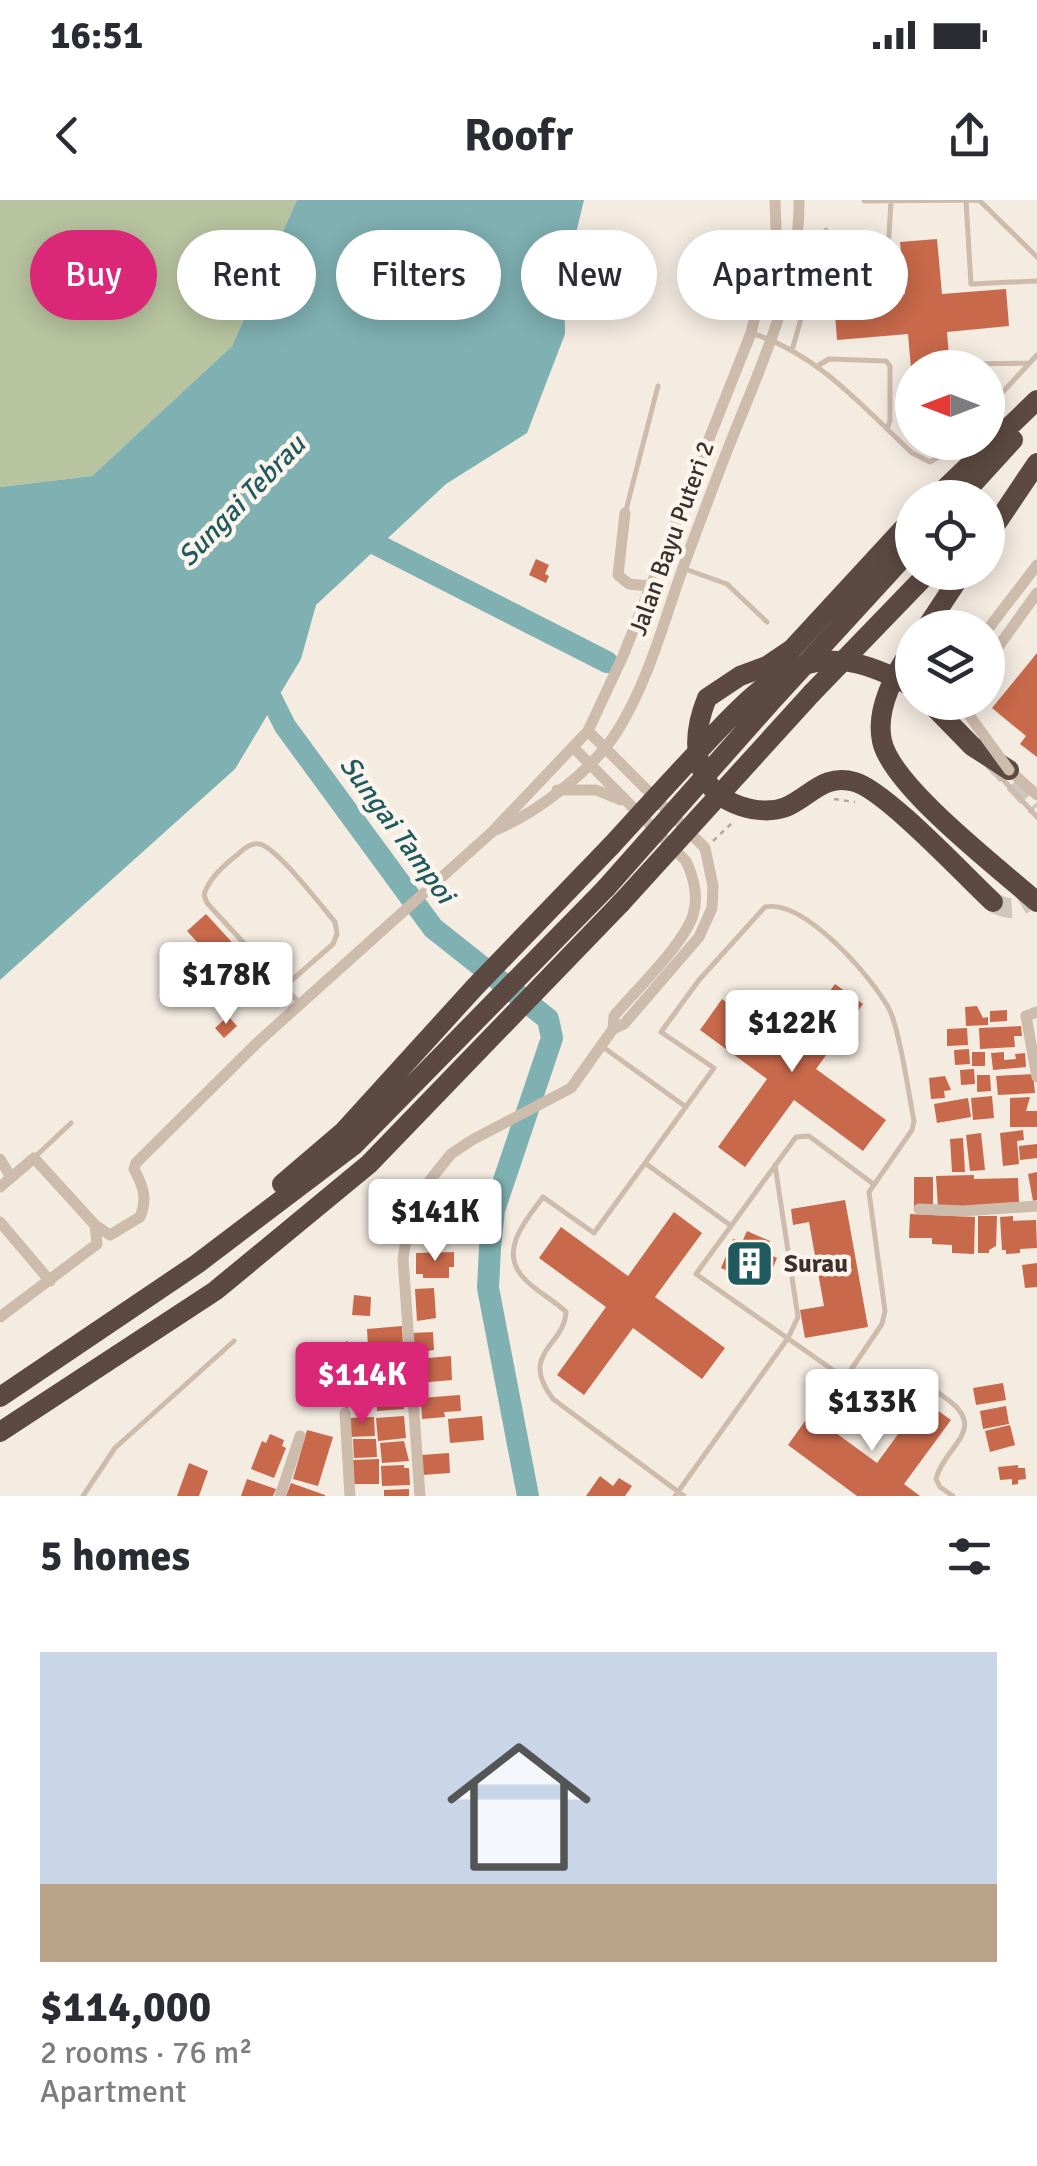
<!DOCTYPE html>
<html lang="en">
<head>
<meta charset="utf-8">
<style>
	body { margin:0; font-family:Signika,sans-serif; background:#f2f2f3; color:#2b2b33; height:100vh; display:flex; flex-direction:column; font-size:38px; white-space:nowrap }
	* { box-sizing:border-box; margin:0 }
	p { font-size:32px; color:#7c7c81 }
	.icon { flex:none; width:55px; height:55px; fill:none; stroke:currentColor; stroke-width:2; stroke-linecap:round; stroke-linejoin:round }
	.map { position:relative; height:1296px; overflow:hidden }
	.details { display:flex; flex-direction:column; background:#fff; flex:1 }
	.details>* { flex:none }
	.guide { position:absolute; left:30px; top:30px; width:978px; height:90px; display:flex; gap:20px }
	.needle { width:65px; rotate:270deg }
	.tools { position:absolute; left:895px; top:150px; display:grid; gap:20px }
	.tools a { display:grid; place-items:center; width:110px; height:110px; border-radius:50%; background:#fff; box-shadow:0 5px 25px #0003; font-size:50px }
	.price { position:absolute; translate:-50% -85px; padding:0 22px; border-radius:10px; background:#fff; color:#222; font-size:32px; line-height:65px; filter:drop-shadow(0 2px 5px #0008) }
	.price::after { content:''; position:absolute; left:50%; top:60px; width:30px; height:22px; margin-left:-15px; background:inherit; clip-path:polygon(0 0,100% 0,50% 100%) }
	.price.active { background:#db2777; color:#fff }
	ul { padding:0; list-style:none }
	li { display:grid; align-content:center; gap:20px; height:530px; padding:0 40px }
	li span { display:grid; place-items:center; height:310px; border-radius:0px; color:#555 }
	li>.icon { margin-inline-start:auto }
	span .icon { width:180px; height:180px; fill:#fffc; stroke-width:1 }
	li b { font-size:42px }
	h2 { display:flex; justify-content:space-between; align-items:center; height:120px; padding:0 40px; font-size:42px }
	.chip { padding:0 35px; border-radius:45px; background:#fff; box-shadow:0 5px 25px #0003; font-size:35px; line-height:90px }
	.chip.active { background:#db2777; color:#fff }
	.status { display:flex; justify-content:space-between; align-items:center; height:70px; padding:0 50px; background:#fff; direction:ltr }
	.status svg { height:28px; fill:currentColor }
	header { display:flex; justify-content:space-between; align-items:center; height:130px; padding:0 40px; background:#fff; font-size:45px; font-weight:700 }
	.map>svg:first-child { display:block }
	.green { fill:#b8c4a0 }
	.water { fill:#7fb0b2 }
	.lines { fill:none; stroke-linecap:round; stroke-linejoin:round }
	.river { stroke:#7fb0b2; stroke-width:22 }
	.building { fill:#c8694b }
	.motorway-tunnel { stroke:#cfc6bd; stroke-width:20; stroke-dasharray:20 10; stroke-linecap:butt }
	.path { stroke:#b9a596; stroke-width:2.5; stroke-dasharray:5 5; stroke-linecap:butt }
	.service { stroke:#cdbbac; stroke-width:5 }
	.minor { stroke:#cdbbac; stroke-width:11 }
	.motorway { stroke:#5c4a42; stroke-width:20 }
	.minor-bridge { stroke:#cdbbac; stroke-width:11 }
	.motorway-bridge { stroke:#5c4a42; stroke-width:20 }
	.labels { text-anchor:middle; stroke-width:9; stroke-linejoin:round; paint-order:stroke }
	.street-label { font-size:25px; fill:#3b302b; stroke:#fbf5ee }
	.poi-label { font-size:25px; font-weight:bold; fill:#3b302b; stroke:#fbf5ee; text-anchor:start }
	.water-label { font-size:28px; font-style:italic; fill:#1f5a5e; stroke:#fbf5ee }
</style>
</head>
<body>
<div class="status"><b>16:51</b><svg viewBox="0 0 49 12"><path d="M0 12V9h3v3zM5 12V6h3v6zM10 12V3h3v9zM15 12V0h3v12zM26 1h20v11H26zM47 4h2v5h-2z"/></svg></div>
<header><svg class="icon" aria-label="back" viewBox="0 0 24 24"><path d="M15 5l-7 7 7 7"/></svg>Roofr<svg class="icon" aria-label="share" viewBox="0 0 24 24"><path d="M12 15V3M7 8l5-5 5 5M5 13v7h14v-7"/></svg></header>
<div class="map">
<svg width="1037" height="1296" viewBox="0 0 1037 1296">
	<rect width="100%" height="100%" fill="#f4ebe1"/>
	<path class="green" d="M0,0H297L232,146L92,276L0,287Z"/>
	<path class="water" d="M297,0H584L564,83L565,134L527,233L446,284L316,405L301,459L235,569L0,780V287L92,276L232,146Z"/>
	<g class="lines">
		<path class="river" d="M352,332L607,462
			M261,478L285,526L433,728L548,819L552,838L494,1010L490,1048L488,1088L528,1296"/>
	</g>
	<path class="building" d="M937,39L942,94L1006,89L1009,126L947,132L950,168H911L908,134L837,140L834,101L905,94L900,42Z
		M536,359L549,365L545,374L549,376L546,383L529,375Z
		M1037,453V557L1020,544L1026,536L992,508Z
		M206,714L274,788L255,805L187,731Z
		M279,755L289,766L281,777L269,764Z
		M835,784L863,804L816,869L886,920L863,951L794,900L745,967L718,947L767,879L700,830L722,799L789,848Z
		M977,806L983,818L988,817V825L966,826L965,807Z
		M1007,810V821L990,822V811Z
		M228,816L237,826L224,838L215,828Z
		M1021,826L1022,836H1014L1015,847L980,849L979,828Z
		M967,828L968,845L947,846V829Z
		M969,849L970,864L955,865L954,850Z
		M972,852H985V866H972Z
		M1004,852V860L1016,859L1015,854L1025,853L1026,867L993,870L991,853Z
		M974,869L975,884L961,885L960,870Z
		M1033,874L1035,893L998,895L996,876Z
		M977,875H990L991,891L977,892Z
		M945,876L951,890L944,891L945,898L931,899L929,878Z
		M992,896L994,918L973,920L971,898Z
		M1030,897L1026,911H1037V927H1010V898Z
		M968,898L971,917L937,923L934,904Z
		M1023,930L1024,940L1017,941L1019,964L1003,966L1000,933Z
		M981,933L985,970L970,971L966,935Z
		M963,938L965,972H952L950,939Z
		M1037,944V958L1020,960L1019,946Z
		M1037,972V1000L1033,1001L1028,974Z
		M974,975V979L1018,978L1019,1002L938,1008L936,976Z
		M914,977H933V1007H914Z
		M845,1000L868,1127L805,1138L800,1110L824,1106L809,1022L793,1025L791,1009Z
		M674,1012L702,1033L655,1097L725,1148L702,1179L633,1128L584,1195L557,1175L606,1107L539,1058L561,1027L628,1076Z
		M910,1014L975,1017L974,1054L952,1053V1045L932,1044V1038H909Z
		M978,1016H997L996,1046L989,1050V1053H978Z
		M1013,1016V1021L1036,1020L1037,1048L1020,1049V1053L1006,1054V1050H1002L1000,1017Z
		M747,1031L770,1041L765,1052L777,1058L765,1087L721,1068L733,1039L742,1042Z
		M454,1052V1067H449V1078H423V1074H416V1053Z
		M1037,1063V1087L1025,1088L1022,1065Z
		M434,1088L436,1118L417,1121L415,1089Z
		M354,1095L371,1097L370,1116L352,1115Z
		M402,1126L403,1145L368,1147L367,1129Z
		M433,1132L434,1150L415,1153L411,1133Z
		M346,1141L366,1148L363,1162L342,1155Z
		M403,1147V1163L369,1164L368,1148Z
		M451,1156L452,1180L418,1183L417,1159Z
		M338,1158L359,1164L353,1184L333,1174Z
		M403,1166L404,1188L372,1189L371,1167Z
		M1003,1183L1006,1200L976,1205L973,1188Z
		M340,1186L352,1188L348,1208L337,1206Z
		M403,1192L404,1209L377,1211L376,1194Z
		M460,1195L461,1211L444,1212L445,1217L422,1219L421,1198Z
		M923,1200L951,1220L904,1284L920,1296H857L788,1245L810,1214L877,1263Z
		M1006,1206L1009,1224L983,1229L980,1211Z
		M404,1216L406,1238L378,1241L376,1218Z
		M482,1216L484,1240L450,1243L448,1219Z
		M374,1217L375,1236L349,1237V1218Z
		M1010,1225L1015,1245L990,1252L985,1231Z
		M307,1230L333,1237L318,1286L293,1279Z
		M270,1234L284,1240L282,1246L286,1248L274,1278L251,1269L262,1241L266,1243Z
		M353,1239H376L377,1257L354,1258Z
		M404,1241L409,1261L382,1263L380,1243Z
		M449,1253L450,1273L422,1275L421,1255Z
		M379,1259V1284H354L353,1260Z
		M189,1263L208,1271L199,1296H177Z
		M404,1265V1268H409L410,1285L382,1286L381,1266Z
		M1018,1265V1268H1025L1026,1279L1018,1280V1284L1012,1285V1279L1000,1280L998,1267Z
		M600,1276L613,1286L619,1278L632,1286L625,1296H586Z
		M247,1279L276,1289L273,1296H241Z
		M291,1283L325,1295V1296H286Z
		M409,1289V1296H384V1290Z"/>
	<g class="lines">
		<path class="motorway-tunnel" d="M993,561L1037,607
			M993,702C1013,714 1020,707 1037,693"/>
		<path class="path" d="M834,599L855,602
			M713,641L733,622"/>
		<path class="service" d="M966,0L971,84L1037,81
			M864,1L979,0L1037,57
			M813,84H886L891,1
			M754,134C819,155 863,207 912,253L930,262L944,254L955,242
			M793,147L826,30
			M819,165L829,159L886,161L890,166V221L887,229
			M967,168L966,164L1029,163
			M988,208L1037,155
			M626,310L658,186
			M685,369L727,384L767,422
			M998,574L1037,617
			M284,787L333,744L337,734L335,722C322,707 276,646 259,644C249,642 240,653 232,659C221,668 208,680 204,695L207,703L288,791L300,803
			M603,847L686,907
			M36,956L71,923
			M645,963L714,868L661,832L699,780L765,707C804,699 870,775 888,807C899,825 909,896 914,921L912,930L869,992L885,1111L882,1124L846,1177
			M872,983L809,936L796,937L696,1074L887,1208L913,1178C926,1182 936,1192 947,1199C989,1230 944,1246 936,1279L940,1287L953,1296
			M83,1296L115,1248L234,1141
			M675,1296L788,1138L798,1117L775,965
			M684,1296L553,1199C518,1153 564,1147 566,1112C553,1099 533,1090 522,1076C499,1049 527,1019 543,997L594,1033L645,963L730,1025"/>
		<path class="minor" d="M625,313L618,375L629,384L649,386
			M988,429L1037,365
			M988,461L1037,393
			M573,547L686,661C694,678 699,696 693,715C684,744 635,791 614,816L613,829
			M1009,570L1037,595
			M557,590H596L621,600
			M496,630C538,612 594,569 618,530C651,477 666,412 688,354C704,311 720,268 737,226C766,155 800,78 799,0
			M1037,877L1026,816L1037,812
			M0,959L11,977
			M0,987L34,958L95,1025L110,1035L140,1017C148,999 143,986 134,969L136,963L258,842L492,632L588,531L623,456L751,133L776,29L775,0
			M919,1009L963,1011L1037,1006
			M0,1022L50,1081
			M0,1117L97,1044L95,1025
			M345,1213L350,1296
			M280,1296L300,1236
			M420,1296L403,1059L410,1013L419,994L451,954L472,940L571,888L613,829L624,824L699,737L712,708L713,686L705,648L588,531"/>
		<path class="motorway" d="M935,298L1037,200
			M960,298L1013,240
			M912,319L792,449L767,466L740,476L707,498C696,525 692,553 706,579C718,604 760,617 786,607C811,596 824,573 855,582C886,591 965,676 993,702
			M988,336L1037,263
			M926,428L963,372
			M912,448C895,473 875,509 882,541C891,586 1001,670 1037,702
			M812,493L929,372
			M929,502L972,546L1009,570
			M769,504L912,348
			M282,984L344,931L474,788L611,646
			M0,1197L197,1064L354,945L606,688
			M0,1232L215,1091L369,964L621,703"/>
		<path class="minor-bridge" d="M966,502L969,515L1009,570"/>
		<path class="motorway-bridge" d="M611,646C643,611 674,577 706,543C773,471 816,431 912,487
			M606,688L769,504
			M621,703L812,493"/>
	</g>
	<defs>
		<symbol id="building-square" viewBox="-11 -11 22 22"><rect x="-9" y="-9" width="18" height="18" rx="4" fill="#1f5a5e" stroke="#fbf5ee"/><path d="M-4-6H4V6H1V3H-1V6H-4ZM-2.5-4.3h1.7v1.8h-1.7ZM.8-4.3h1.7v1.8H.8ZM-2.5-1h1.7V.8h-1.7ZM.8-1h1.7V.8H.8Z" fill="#fff"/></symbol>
	</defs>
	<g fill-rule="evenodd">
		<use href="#building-square" x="722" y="1036" width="55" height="55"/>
	</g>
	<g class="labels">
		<g class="street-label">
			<text transform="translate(671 338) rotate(-70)" y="9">Jalan Bayu Puteri 2</text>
		</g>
		<g class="poi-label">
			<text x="784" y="1072">Surau</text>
		</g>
		<g class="water-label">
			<text transform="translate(241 300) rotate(-46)" y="10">Sungai Tebrau</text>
			<text transform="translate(398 629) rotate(54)" y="10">Sungai Tampoi</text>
		</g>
	</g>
</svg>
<div class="tools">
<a><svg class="needle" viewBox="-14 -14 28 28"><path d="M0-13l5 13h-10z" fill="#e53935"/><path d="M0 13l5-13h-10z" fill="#7c7c81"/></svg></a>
<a><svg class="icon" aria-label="locate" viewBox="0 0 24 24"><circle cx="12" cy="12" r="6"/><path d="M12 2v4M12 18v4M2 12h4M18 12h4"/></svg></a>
<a><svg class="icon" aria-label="layers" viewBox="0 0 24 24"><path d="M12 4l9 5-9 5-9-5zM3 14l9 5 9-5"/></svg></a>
</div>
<b class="price" style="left:226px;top:827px">$178K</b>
<b class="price" style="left:792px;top:875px">$122K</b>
<b class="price" style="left:435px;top:1064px">$141K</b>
<b class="price active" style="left:362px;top:1227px">$114K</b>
<b class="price" style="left:872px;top:1254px">$133K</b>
<div class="guide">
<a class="chip active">Buy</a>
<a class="chip">Rent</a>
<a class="chip">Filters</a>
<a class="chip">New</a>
<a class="chip">Apartment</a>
</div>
</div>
<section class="details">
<h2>5 homes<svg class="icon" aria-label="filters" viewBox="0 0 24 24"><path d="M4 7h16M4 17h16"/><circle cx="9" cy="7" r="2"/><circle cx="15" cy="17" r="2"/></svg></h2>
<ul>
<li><span style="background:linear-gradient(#c9d6e8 75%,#b9a48a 0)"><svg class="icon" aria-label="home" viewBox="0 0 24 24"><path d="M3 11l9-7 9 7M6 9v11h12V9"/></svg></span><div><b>$114,000</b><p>2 rooms · 76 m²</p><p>Apartment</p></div></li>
</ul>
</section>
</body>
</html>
